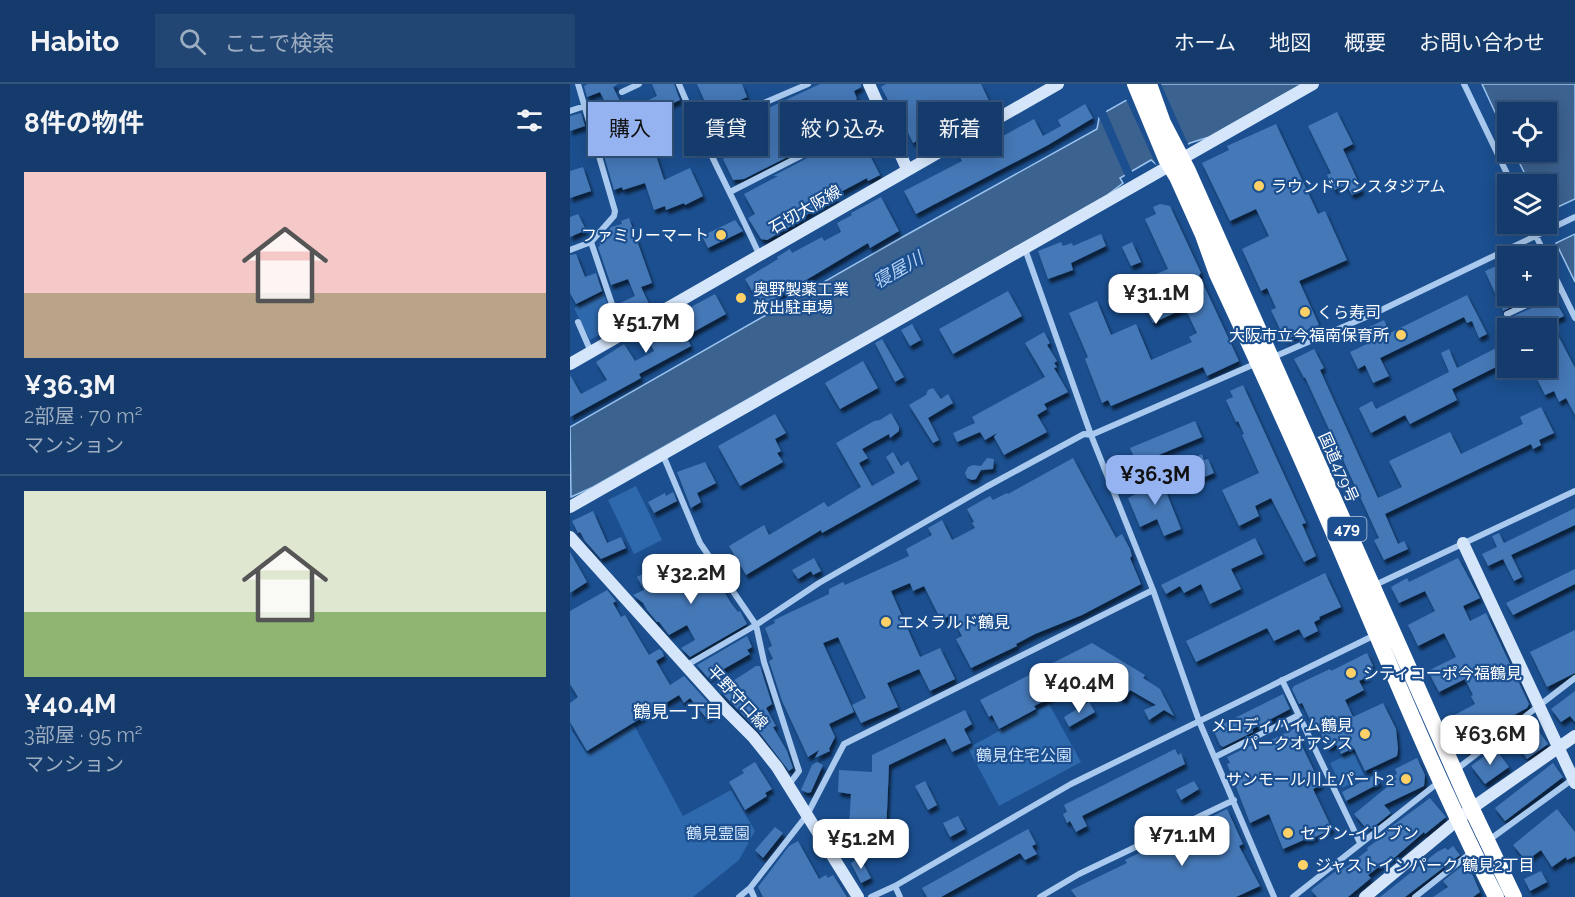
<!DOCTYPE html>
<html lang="ja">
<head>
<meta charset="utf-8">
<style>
	body { margin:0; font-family:Raleway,"Noto Sans JP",sans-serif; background:#214673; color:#f1f3f6; height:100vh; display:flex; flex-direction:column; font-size:22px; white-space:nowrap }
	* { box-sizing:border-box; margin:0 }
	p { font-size:20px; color:#9dadc1 }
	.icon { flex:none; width:33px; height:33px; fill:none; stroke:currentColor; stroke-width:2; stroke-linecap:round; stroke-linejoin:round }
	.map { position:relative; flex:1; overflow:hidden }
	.details { display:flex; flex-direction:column; background:#143b6b; width:570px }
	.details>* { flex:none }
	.top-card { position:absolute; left:18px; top:18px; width:570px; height:54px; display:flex; gap:12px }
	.fabs { position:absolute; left:927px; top:18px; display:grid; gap:12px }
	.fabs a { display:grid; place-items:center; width:60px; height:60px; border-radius:0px; background:#143b6b; box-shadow:0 3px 15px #0003,0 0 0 2px #33557e; font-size:30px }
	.price { position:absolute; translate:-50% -51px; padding:0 14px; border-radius:12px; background:#fff; color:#222; font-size:20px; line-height:39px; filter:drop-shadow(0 2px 3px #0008) }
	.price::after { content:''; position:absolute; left:50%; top:36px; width:18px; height:14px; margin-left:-9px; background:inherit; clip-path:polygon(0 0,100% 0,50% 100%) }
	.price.on { background:#95b2f1; color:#111 }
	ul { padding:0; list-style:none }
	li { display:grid; align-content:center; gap:12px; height:318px; padding:0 24px }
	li+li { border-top:2px solid #33557e }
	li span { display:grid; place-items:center; height:186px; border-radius:0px; color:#555 }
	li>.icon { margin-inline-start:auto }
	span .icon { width:108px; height:108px; fill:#fffc; stroke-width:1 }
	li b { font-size:26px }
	h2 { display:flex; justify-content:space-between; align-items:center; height:72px; padding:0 24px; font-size:26px }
	.chip { padding:0 21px; border-radius:0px; background:#143b6b; box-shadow:0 3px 15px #0003,0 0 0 2px #33557e; font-size:21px; line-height:54px }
	.chip.on { background:#95b2f1; color:#111 }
	header { display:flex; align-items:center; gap:36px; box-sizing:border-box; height:84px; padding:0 30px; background:#143b6b; border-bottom:2px solid #33557e }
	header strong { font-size:28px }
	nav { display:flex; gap:33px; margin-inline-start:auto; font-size:21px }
	.search { width:420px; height:54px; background:#214673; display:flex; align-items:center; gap:15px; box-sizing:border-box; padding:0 21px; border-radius:0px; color:#9dadc1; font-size:22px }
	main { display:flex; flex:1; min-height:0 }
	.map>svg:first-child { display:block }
	.green { fill:#2e69ad }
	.water { fill:#3c6290; stroke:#9cc4f0; stroke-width:1.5 }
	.pier { fill:#1b4f8f }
	.building { fill:#4478b7; filter:url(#shadow) }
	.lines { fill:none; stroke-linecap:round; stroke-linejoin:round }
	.street { stroke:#a9c9ee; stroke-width:6 }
	.secondary { stroke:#d6e6fa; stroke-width:12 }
	.highway { stroke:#fff; stroke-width:16 }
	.poi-dot { fill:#ffd166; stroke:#1b4f8f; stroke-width:2 }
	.labels { text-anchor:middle; stroke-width:4.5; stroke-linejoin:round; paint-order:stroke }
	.shield { fill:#1b4f8f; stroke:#bbcadd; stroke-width:1.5 }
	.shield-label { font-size:15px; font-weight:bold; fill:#fff }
	.poi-label { font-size:16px; fill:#fff; stroke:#1b4f8f; text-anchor:start }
	.street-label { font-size:16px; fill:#fff; stroke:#1b4f8f }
	.park-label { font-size:16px; fill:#cfe3fa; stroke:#1b4f8f }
	.water-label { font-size:18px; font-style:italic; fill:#b5d3f5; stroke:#1b4f8f }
	.neighbourhood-label { font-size:18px; fill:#fff; stroke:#1b4f8f }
</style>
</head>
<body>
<header>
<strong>Habito</strong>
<div class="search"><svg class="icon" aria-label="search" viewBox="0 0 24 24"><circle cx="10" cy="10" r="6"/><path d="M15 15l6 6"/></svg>ここで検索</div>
<nav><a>ホーム</a><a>地図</a><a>概要</a><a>お問い合わせ</a></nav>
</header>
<main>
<section class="details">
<h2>8件の物件<svg class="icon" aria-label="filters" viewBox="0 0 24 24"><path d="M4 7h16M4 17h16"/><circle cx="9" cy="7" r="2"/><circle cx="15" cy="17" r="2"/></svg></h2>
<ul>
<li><span style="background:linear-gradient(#f6c9c9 65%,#b9a48a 0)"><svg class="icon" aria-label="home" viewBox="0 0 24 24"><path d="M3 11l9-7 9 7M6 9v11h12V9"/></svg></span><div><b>¥36.3M</b><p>2部屋 · 70 m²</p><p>マンション</p></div></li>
<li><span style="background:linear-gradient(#dfe7d0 65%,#8fb573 0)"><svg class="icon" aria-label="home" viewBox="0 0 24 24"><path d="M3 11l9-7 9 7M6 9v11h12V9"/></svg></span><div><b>¥40.4M</b><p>3部屋 · 95 m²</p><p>マンション</p></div></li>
</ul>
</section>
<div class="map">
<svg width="1005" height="813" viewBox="0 0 1005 813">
	<defs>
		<filter id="shadow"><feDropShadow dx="2.5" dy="4.5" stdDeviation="1.5" flood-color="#0009"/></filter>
	</defs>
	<rect width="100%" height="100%" fill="#1b4f8f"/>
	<path class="green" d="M33,209L46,241L20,256L4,224Z
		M66,402L92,456L64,470L38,416Z
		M479,620L511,678L429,722L398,664Z
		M0,639L2,647L17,670L64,641L113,732L161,706L185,747L169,776L123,813H0Z
		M783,668L795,693L772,704L760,679Z"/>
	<path class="water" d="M585,0H732L639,53L620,59L586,80L581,76L550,94L553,99L536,112L23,403L1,413L0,343L329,155L527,45L529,34L537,27Z
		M912,0H1005V115L977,128L976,100H960L944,68H976V28H938L937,54Z
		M1005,150V198L986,159Z"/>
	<path class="pier" d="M579,0H591L619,62L586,81L555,13Z
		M535,25L563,90L556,94L528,31Z"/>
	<path class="building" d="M18,0H48L43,3L55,27L87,12L82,0H104L110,16L59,39L52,44L59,64L91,53L94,62L84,65L94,96L120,84L133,112L115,121L114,119L96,126L95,122L84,126L75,99L53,106L52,103L44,106L22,30L38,24L30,8L17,13L14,2Z
		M127,0H172L177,13L137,31L132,22L136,20Z
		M250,0H291V3L284,7L287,15L271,24L278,39L245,55L247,58L174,95L163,96L153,75L156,73L145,49Z
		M316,0H411L421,21L343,59L323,18L320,20L311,3Z
		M515,20L523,34L478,61L346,130L334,107L392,77L387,68L430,46L433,52L464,35L473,52L491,42L488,36Z
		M767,28L783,60L773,65L792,106L782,111L776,101L765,106L757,91L761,89L738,42Z
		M11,29L15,42L0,47V32Z
		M706,40L748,130L755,127L777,176L729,197L749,241L715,256L701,226L706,224L697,204L691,207L672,165L699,152L686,125L660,137L632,79L659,66L657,62Z
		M288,48L310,91L298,97L297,94L265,111L267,114L231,134L232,136L197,156L191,155L178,134L185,130L174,110L208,92H203L251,67L253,71L279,58L277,54Z
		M13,83L21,107L0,114V87Z
		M311,113L329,147L300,164L298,159L191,223L175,195L208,175L207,173L220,165L222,169L252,153L254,157L271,148L267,139L282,131L281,129Z
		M590,120L600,122L631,189L629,191L669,277L637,292L633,283L541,322L538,316L532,319L515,275L518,273L499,229L527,217L541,251L566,240L581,276L622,258L619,253L627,249L615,224L583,239L563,200L598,185L575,135L586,130L583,123Z
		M8,130L16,146L0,153V133Z
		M59,134L82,199L71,203L81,224L56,237L48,220L65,212L58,195L41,201L28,163L30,162L29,158L41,143L52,140L51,137Z
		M165,136L173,147L138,164L132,152Z
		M531,150L536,162L501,179L503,186L478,195L468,167L491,158L493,162L502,159L503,162Z
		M562,158L571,178L561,182L552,163Z
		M6,170L15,193L26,189L32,207L6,220L0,209V171Z
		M938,177V212H965L933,227L915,187Z
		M438,207L452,232L383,270L369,245Z
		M145,210L156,230L116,252L121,262L69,290L71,294L0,333V291L11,310L37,296L26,278L54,260L65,277L84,267L79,257L99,246L95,237Z
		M897,211L917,250L909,254L902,237L897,239L894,233L810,274L819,292L803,299L795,281L788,285L780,268L801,258L795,245L814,236L820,249Z
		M984,214L994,232L981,238L1005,284V331L996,314L989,318L984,307L975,311L966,293L981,285L976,276V244H941L937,235Z
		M342,240L351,256L340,262L331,246Z
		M474,248L480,259L477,261L487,277L484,279L487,283L484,284L498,308L474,320L477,325L467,331L477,348L434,371L424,353L427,349L415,356L410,348L387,358L383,349L405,339L402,333L475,293L455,259Z
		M312,255L334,293L325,298L305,259Z
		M938,258V277L882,305L887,316L840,340L835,331L801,349L789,324L802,317L806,325L879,288L871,269L879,265L887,284Z
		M744,265L754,284L750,286L808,414L832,403L819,377L880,348L891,370L953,340L950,333L971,323L984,349L969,356L971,361L963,365L961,360L815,430L828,460L834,457L838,465L814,476L804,456L809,454L735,293L734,294L724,275Z
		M293,277L308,304L270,325L255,299Z
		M673,301L736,439L732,440L746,472L734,478L701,414L685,422L689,432L669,442L652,406L689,389L672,351L674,350L668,337L666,338L656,316L663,313L660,307Z
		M363,304L371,315L378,310L383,319L358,334L369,356L363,359L339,321L356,311L358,306Z
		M321,329L329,343V347L320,354L319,350L292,365L298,374L289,379L302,402L325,389L316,373L323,368L331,382L338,377L348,395L252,449L251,446L176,491L159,462L194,441L199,451L254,418L258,423L291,403L266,359L304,337L310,336Z
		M205,330L216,349L205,355L211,367L207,369L213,378L170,402L148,362Z
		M625,337L632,353L567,380L560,364Z
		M632,370L634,376L638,375L644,389L625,397L617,377Z
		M417,374L424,375L423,385L411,386L406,395L402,396L397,394L395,389L398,383L403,381L411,382Z
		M503,374L546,454L552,450L560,465L562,472L560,474L571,500L512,531L465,550L446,560L447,562L401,584L386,555L392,552L381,531L371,536L354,502L343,507L340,499L321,507L350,573L370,564L385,595L360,607L349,585L317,599L328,623L291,639L282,621L296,614L268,553L253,559L284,628L259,640L265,653L259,665L260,667L245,674L249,666L238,673L212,617L199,577L203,575L198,564L202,562L195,544L205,539L204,536L259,510V505L273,498L275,501L339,472L336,465L362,451L358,444L372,436L382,456L405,444L402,439L404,438L397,425L420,412L423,416L437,409L438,410Z
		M135,378L146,399L127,409L131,418L121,424L107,388Z
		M589,390L611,445L594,452L587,435L570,443L558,414L576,405L573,396Z
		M103,408L107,417L84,429L78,418L95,409L96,412Z
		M1005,424V441L941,471L952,493L944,497L933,475L918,482L912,470L927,463L922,452L929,449L934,459Z
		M23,427L37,459L51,453L56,464L31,475L15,457L10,448L8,449L2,437Z
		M685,454L693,470L661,485L671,505L640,520L631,500L614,509L610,502L596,510L591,501Z
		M0,468L17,498L0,509Z
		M244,474L251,487L243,491L241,487L228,495L222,486Z
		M888,474L910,514L893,522L900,537L916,529L959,620L957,624L937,635L936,639L905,655L908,662L897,671L879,634L905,620L901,612L903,611L895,595L869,608L858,587L886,573L874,549L848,562L838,541L865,527L855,507L829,519L821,503L837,494L839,498Z
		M135,476L161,519L168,528L170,527L177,540L120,573L111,564L125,556L117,541L99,551L89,538H87L77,526L73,519L63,511L74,506L67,493L86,482L94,497Z
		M1005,485V500L943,531L936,519Z
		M755,489L771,523L749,533L750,535L744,538L748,547L734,554L729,545L704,557L697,544L626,578L616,557Z
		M37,506L46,517L43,519L51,533L55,531L79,571L89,565L92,567L94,572L86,577L100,601L114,592L146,627L137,635L120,614L114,619L109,611L17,667L0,638V619L8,613L0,600V527Z
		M1005,546V589L977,603L960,568Z
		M177,552L182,563L177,566L180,570L138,594L127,581Z
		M522,559L575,591L573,594L590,605L604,632L594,626L579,636L574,626L586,621L560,606L554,616L521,594L464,622L466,625L429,645L422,631L419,633L410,616Z
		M797,569L803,582L795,586L799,592L789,597L794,606L775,616L783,633L813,619L826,645L828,665L827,672L795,687L784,664L771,670L766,660L758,664L747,642L744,644L732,619L729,620L722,605L724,602L760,585L761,587Z
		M186,582H190L202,620L196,624L206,642L203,643L217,667L223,684L219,687L189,648L149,606Z
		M1005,607V638L1000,632L991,638L981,625Z
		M713,610L720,625L682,645L683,648L653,663L650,661L643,645Z
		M519,618L525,628L499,643L494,633Z
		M395,626L402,640L394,645L401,659L382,668L375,654L319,681L316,750L299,751V743L279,742L281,710L268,708L269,686L302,688V671Z
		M726,644L731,655L729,656L751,701L743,705L762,745L737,757L736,755L713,765L699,730L680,739L657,680L660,679L657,673L688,658L689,660L701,656Z
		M968,646L978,660L957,675L947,661Z
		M925,664L939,683L915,700L901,682Z
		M605,665L608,671L611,669L615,680L512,732L517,742L506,748L500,737L497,739L493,730L497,728L494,721Z
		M847,674L855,691L854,702L814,721L821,729L801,745L798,741L795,743L784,730L827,695L824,692L827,690L825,685Z
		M185,678L202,705L195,709L197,712L175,726L159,698L174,689L172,686Z
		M247,678L253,681L241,708L238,709L231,706L242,681Z
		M983,679L993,693L935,737L925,724Z
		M805,691L810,699L776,717L772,708Z
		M355,697L367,721L358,726L345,702Z
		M624,697L629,705L611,716L606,706Z
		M860,714L876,733L855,750L854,748L823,775L822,773L798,791L801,794L778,813H747L741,806L763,789L774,782L775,784L798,766L797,764L809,755L807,753Z
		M657,725L673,760L669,762L690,802L666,813H506L501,806L557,779L555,776Z
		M987,725L1005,748V772L997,776L996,773L982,783L971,766L956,777L943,761Z
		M388,732L395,745L380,753L373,739Z
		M205,743L213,749L193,774L185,766Z
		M458,745L466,760L462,762L467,770L455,776L450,769L371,813H357L352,804Z
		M228,757L249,795L256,791L258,794L263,791L277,813H193L188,803L219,762Z
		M883,762L890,771L835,813H810L867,768L875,764L878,766Z
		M290,773L301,794L291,799L281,779Z
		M895,780L903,792L910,808L903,813H863L878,803L873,797Z
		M971,787L977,798L960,807L954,795Z"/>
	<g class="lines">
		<path class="street" d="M109,0C133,58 163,113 189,170
			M894,0L942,100
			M52,8L69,0
			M0,27L15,22
			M129,47L238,0
			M160,108L311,31
			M960,140L976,172
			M21,158L52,250
			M455,165L521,351L583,506L629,637L704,813
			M0,166L21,158L44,132L45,127L8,0
			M976,174L1005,234
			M976,211L991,205
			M937,230L976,212
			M8,238L21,268
			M701,274L803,230L1005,133
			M93,371L130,459L186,541L194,578L229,687L218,702
			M805,501L1005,407
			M117,581L186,541L249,499L416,403L514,350L521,351L687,279
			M712,596L790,759
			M645,673L729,631
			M887,685L1005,594
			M919,756L1003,695
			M325,802L330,813
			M180,804L184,813
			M169,813L180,804L237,731L274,660L583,506
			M301,813L325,802L501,700L805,551
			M470,813L509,790L664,716
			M723,813L869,698
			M845,813L903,767"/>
		<path class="secondary" d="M299,0L337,85
			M0,280L488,0
			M0,423L743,0
			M0,453L154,624L183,653L207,683L288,813
			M893,459L1005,699
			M795,813L902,724L1005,652"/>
		<path class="highway" d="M565,0L596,75L607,93L633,151L647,190C686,274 725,358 761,443C814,567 865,693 926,813
			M579,0L593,39L618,87L897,715L944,813"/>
	</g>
	<g class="poi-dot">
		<circle cx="689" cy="102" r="6"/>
		<circle cx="151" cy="151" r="6"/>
		<circle cx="171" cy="214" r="6"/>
		<circle cx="735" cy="228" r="6"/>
		<circle cx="831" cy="251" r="6"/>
		<circle cx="316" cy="538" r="6"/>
		<circle cx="781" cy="589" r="6"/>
		<circle cx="795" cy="650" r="6"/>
		<circle cx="836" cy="695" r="6"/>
		<circle cx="718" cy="749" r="6"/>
		<circle cx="733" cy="781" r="6"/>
	</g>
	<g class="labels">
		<rect class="shield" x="757.5" y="433" width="39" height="24" rx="4.5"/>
		<g class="shield-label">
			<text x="777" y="450">479</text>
		</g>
		<g class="poi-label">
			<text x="701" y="108">ラウンドワンスタジアム</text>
			<text x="139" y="157" text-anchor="end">ファミリーマート</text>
			<text x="183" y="211">奥野製薬工業<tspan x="183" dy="18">放出駐車場</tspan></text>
			<text x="747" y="234">くら寿司</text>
			<text x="819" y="257" text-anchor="end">大阪市立今福南保育所</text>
			<text x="328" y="544">エメラルド鶴見</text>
			<text x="793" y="595">シティコーポ今福鶴見</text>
			<text x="783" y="647" text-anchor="end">メロディハイム鶴見<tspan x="783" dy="18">パークオアシス</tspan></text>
			<text x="824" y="701" text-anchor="end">サンモール川上パート2</text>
			<text x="730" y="755">セブン-イレブン</text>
			<text x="745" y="787">ジャストインパーク 鶴見2丁目</text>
		</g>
		<g class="street-label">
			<text transform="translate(235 125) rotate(-30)" y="6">石切大阪線</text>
			<text transform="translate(769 383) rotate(66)" y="6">国道479号</text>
			<text transform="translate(168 613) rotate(47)" y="6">平野守口線</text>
		</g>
		<g class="park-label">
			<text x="454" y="677">鶴見住宅公園</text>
			<text x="148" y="755">鶴見霊園</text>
		</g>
		<g class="water-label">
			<text transform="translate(328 186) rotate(-30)" y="6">寝屋川</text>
		</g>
		<g class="neighbourhood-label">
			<text x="108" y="634">鶴見一丁目</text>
		</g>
	</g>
</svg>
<div class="fabs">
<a><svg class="icon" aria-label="locate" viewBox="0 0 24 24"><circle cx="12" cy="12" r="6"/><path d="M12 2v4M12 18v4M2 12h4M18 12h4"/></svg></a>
<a><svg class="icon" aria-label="layers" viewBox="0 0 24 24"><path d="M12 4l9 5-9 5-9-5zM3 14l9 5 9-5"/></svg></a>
<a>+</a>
<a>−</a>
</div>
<b class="price" style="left:586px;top:241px">¥31.1M</b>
<b class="price" style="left:76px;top:270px">¥51.7M</b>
<b class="price on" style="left:585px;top:422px">¥36.3M</b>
<b class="price" style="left:121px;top:521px">¥32.2M</b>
<b class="price" style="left:509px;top:630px">¥40.4M</b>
<b class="price" style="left:920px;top:682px">¥63.6M</b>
<b class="price" style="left:612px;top:783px">¥71.1M</b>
<b class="price" style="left:291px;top:786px">¥51.2M</b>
<div class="top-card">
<a class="chip on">購入</a>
<a class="chip">賃貸</a>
<a class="chip">絞り込み</a>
<a class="chip">新着</a>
</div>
</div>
</main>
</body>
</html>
